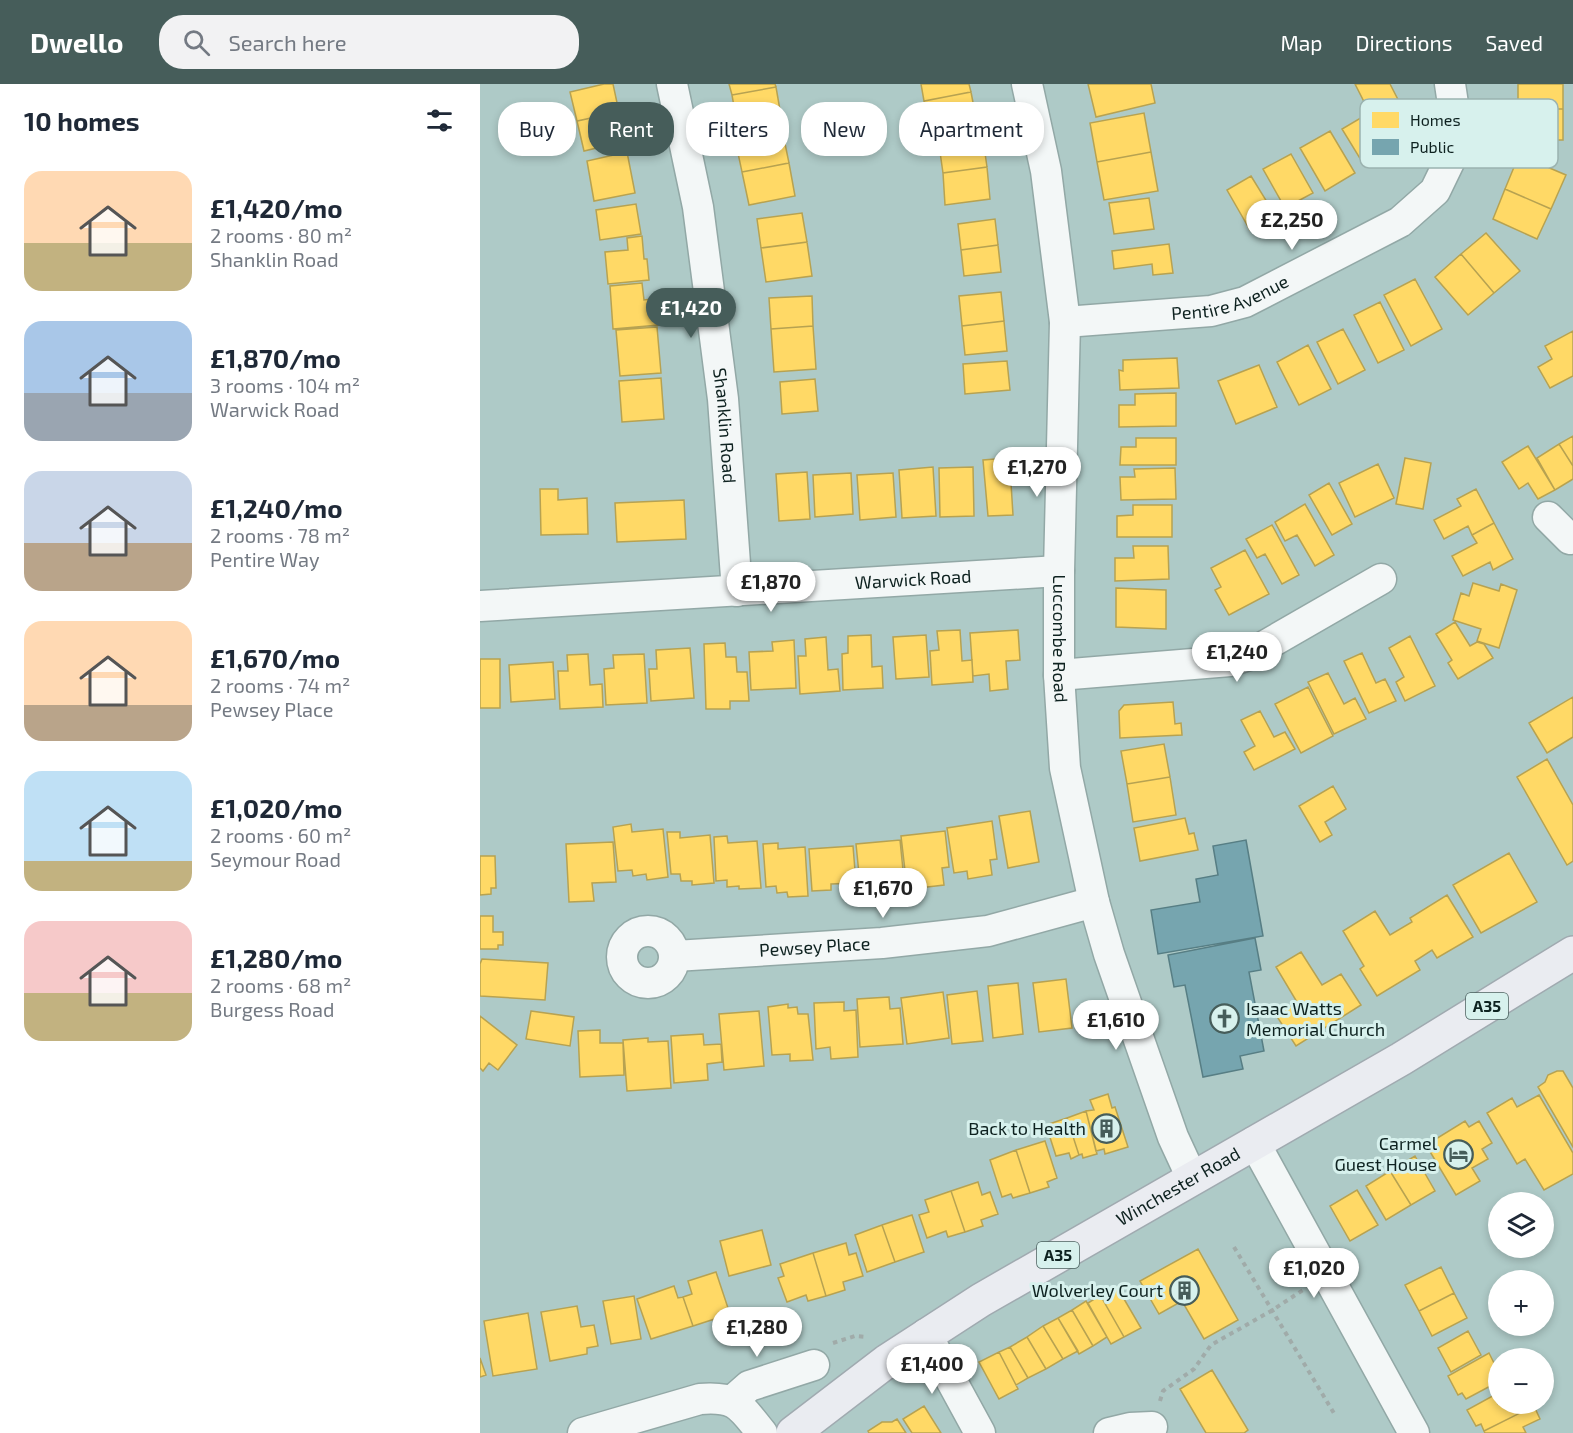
<!DOCTYPE html>
<html lang="en">
<head>
<meta charset="utf-8">
<style>
	body { margin:0; font-family:"Exo 2",sans-serif; background:#f2f2f3; color:#1f2937; height:100vh; display:flex; flex-direction:column; font-size:22px; white-space:nowrap }
	* { box-sizing:border-box; margin:0 }
	p { font-size:20px; color:#747a83 }
	.icon { flex:none; width:33px; height:33px; fill:none; stroke:currentColor; stroke-width:2; stroke-linecap:round; stroke-linejoin:round }
	.map { position:relative; flex:1; overflow:hidden }
	.panel { display:flex; flex-direction:column; background:#fff; width:480px }
	.panel>* { flex:none }
	.top-card { position:absolute; left:18px; top:18px; width:570px; height:54px; display:flex; gap:12px }
	.fabs { position:absolute; left:1008px; top:1108px; display:grid; gap:12px }
	.fabs a { display:grid; place-items:center; width:66px; height:66px; border-radius:50%; background:#fff; box-shadow:0 3px 9px #0003; font-size:30px }
	.price { position:absolute; translate:-50% -51px; padding:0 14px; border-radius:21px; background:#fff; color:#222; font-size:20px; line-height:39px; filter:drop-shadow(0 2px 3px #0008) }
	.price::after { content:''; position:absolute; left:50%; top:36px; width:18px; height:14px; margin-left:-9px; background:inherit; clip-path:polygon(0 0,100% 0,50% 100%) }
	.price.active { background:#465d5a; color:#fff }
	ul { padding:0; list-style:none }
	li { display:flex; align-items:center; gap:18px; height:150px; padding:0 24px }
	li span { display:grid; place-items:center; flex:none; width:168px; height:120px; border-radius:18px; color:#555 }
	li>.icon { margin-inline-start:auto }
	span .icon { width:72px; height:72px; fill:#fffc; stroke-width:1 }
	li b { font-size:26px }
	h2 { display:flex; justify-content:space-between; align-items:center; height:72px; padding:0 24px; font-size:26px }
	.pill { padding:0 21px; border-radius:24px; background:#fff; box-shadow:0 3px 9px #0003; font-size:21px; line-height:54px }
	.pill.active { background:#465d5a; color:#fff }
	header { display:flex; align-items:center; gap:36px; box-sizing:border-box; height:84px; padding:0 30px; background:#465d5a; color:#fff }
	header strong { font-size:28px }
	nav { display:flex; gap:33px; margin-inline-start:auto; font-size:21px }
	.search { width:420px; height:54px; background:#f2f2f3; display:flex; align-items:center; gap:15px; box-sizing:border-box; padding:0 21px; border-radius:24px; color:#747a83; font-size:22px }
	main { display:flex; flex:1; min-height:0 }
	.map>svg:first-child { display:block }
	.homes { fill:#ffd966; stroke:#b7a251; stroke-width:1.5 }
	.public { fill:#76a5af; stroke:#577e84; stroke-width:1.5 }
	.lines { fill:none; stroke-linecap:round; stroke-linejoin:round }
	.minor-casing { stroke:#92a8a6; stroke-width:33 }
	.primary-casing { stroke:#a0aab0; stroke-width:36 }
	.path { stroke:#a0aba9; stroke-width:4; stroke-dasharray:4.5 4.5; stroke-linecap:butt }
	.minor { stroke:#f3f7f7; stroke-width:30 }
	.primary { stroke:#eaecf1; stroke-width:33 }
	.labels { text-anchor:middle; stroke-width:6; stroke-linejoin:round; paint-order:stroke }
	.shield { fill:#d7f1ed; stroke:#4a605e; stroke-width:1.5 }
	.shield-label { font-size:16px; font-weight:bold; fill:#0e2220 }
	.street-label { font-size:18px; fill:#0e2220; stroke:#d7f1ed }
	.poi-label { font-size:18px; fill:#0e2220; stroke:#d7f1ed; text-anchor:end }
	.key { fill:#d7f1ed; stroke:#9bb3b0; stroke-width:1.5 }
	.key-label { font-size:16px; fill:#0e2220 }
</style>
</head>
<body>
<header>
<strong>Dwello</strong>
<div class="search"><svg class="icon" aria-label="search" viewBox="0 0 24 24"><circle cx="10" cy="10" r="6"/><path d="M15 15l6 6"/></svg>Search here</div>
<nav><a>Map</a><a>Directions</a><a>Saved</a></nav>
</header>
<main>
<section class="panel">
<h2>10 homes<svg class="icon" aria-label="filters" viewBox="0 0 24 24"><path d="M4 7h16M4 17h16"/><circle cx="9" cy="7" r="2"/><circle cx="15" cy="17" r="2"/></svg></h2>
<ul>
<li><span style="background:linear-gradient(#ffd9b3 60%,#c2b280 0)"><svg class="icon" aria-label="home" viewBox="0 0 24 24"><path d="M3 11l9-7 9 7M6 9v11h12V9"/></svg></span><div><b>£1,420/mo</b><p>2 rooms · 80 m²</p><p>Shanklin Road</p></div></li>
<li><span style="background:linear-gradient(#a9c7e8 60%,#9aa5b1 0)"><svg class="icon" aria-label="home" viewBox="0 0 24 24"><path d="M3 11l9-7 9 7M6 9v11h12V9"/></svg></span><div><b>£1,870/mo</b><p>3 rooms · 104 m²</p><p>Warwick Road</p></div></li>
<li><span style="background:linear-gradient(#c9d6e8 60%,#b9a48a 0)"><svg class="icon" aria-label="home" viewBox="0 0 24 24"><path d="M3 11l9-7 9 7M6 9v11h12V9"/></svg></span><div><b>£1,240/mo</b><p>2 rooms · 78 m²</p><p>Pentire Way</p></div></li>
<li><span style="background:linear-gradient(#ffd9b3 70%,#b9a48a 0)"><svg class="icon" aria-label="home" viewBox="0 0 24 24"><path d="M3 11l9-7 9 7M6 9v11h12V9"/></svg></span><div><b>£1,670/mo</b><p>2 rooms · 74 m²</p><p>Pewsey Place</p></div></li>
<li><span style="background:linear-gradient(#bfe0f5 75%,#c2b280 0)"><svg class="icon" aria-label="home" viewBox="0 0 24 24"><path d="M3 11l9-7 9 7M6 9v11h12V9"/></svg></span><div><b>£1,020/mo</b><p>2 rooms · 60 m²</p><p>Seymour Road</p></div></li>
<li><span style="background:linear-gradient(#f6c9c9 60%,#c2b280 0)"><svg class="icon" aria-label="home" viewBox="0 0 24 24"><path d="M3 11l9-7 9 7M6 9v11h12V9"/></svg></span><div><b>£1,280/mo</b><p>2 rooms · 68 m²</p><p>Burgess Road</p></div></li>
</ul>
</section>
<div class="map">
<svg width="1093" height="1349" viewBox="0 0 1093 1349">
	<rect width="100%" height="100%" fill="#aecac7"/>
	<path class="homes" d="M124,0H133L139,28L97,37L90,8Z
		M249,0H295L296,3L252,11Z
		M441,0H489L491,8L444,17Z
		M608,0H671L675,19L616,33Z
		M875,0H910L930,39L902,53Z
		M1038,0H1083V25H1038Z
		M296,3L301,32L257,40L252,11Z
		M491,8L496,34L450,44L444,17Z
		M1038,25H1083V56H1038Z
		M139,28L146,57L104,67L97,37Z
		M664,29L671,68L617,78L610,39Z
		M884,32L906,68L884,81L862,45Z
		M850,47L875,89L845,107L820,64Z
		M303,50L309,79L262,88L256,60Z
		M503,55L507,83L463,89L459,61Z
		M147,68L155,109L114,117L107,77Z
		M671,68L678,107L624,116L617,78Z
		M811,70L833,109L805,124L783,85Z
		M1039,71L1086,91L1071,125L1025,105Z
		M309,79L315,112L269,121L262,88Z
		M507,83L510,115L465,121L463,89Z
		M771,92L795,131L770,146L747,106Z
		M1025,105L1071,125L1057,155L1013,135Z
		M669,114L674,145L634,150L629,119Z
		M156,120L161,150L120,156L116,126Z
		M322,129L327,158L281,164L277,135Z
		M515,135L518,161L481,166L478,140Z
		M1006,149L1040,187L1014,209L981,170Z
		M162,152L164,175H167L169,196L128,200L125,168L148,166L147,154Z
		M327,158L332,192L286,198L281,164Z
		M689,160L693,189L673,191L672,180L634,185L632,167Z
		M518,161L521,188L484,192L481,166Z
		M981,170L1014,209L988,231L955,193Z
		M935,195L962,245L931,262L904,211Z
		M162,199L164,216L171,215V223H178L179,241L133,245L130,202Z
		M521,208L524,237L482,242L479,212Z
		M332,212L333,242L291,245L289,214Z
		M900,218L924,266L898,279L874,231Z
		M524,237L527,267L485,271L482,242Z
		M333,242L336,285L294,288L291,245Z
		M177,243L181,289L140,292L136,246Z
		M863,245L885,286L858,300L837,258Z
		M1093,247V292L1070,304L1058,283L1072,275L1065,262Z
		M828,261L851,305L819,321L797,278Z
		M697,274L699,304L640,306L639,286L643,287V276Z
		M527,277L530,306L485,310L483,280Z
		M779,281L797,323L756,340L738,297Z
		M181,294L184,335L142,338L139,297Z
		M335,295L338,327L302,330L300,298Z
		M696,309V342L639,343V321H655V310Z
		M1093,352V382L1079,360Z
		M656,354H696V381H640L641,363H656Z
		M1079,360L1093,382V395L1075,406L1057,374Z
		M1048,362L1075,406L1058,415L1048,399L1039,405L1022,378Z
		M556,372L558,397L531,399L533,431L508,432L503,376Z
		M925,374L951,379L943,425L916,420Z
		M898,380L914,414L875,433L859,399Z
		M453,383L456,432L422,434L419,386Z
		M493,383L494,432L460,433L459,384Z
		M695,384L696,415L641,416L640,393H655L654,385Z
		M327,388L330,435L299,437L296,390Z
		M371,389L373,430L335,433L333,391Z
		M413,389L416,433L380,436L377,391Z
		M849,399L872,440L852,451L829,411Z
		M60,405H78V416L107,414L108,450L61,451Z
		M996,405L1014,439L992,451L988,442L964,455L954,436L981,422L977,415Z
		M204,416L206,455L137,458L135,419Z
		M825,420L854,471L835,482L817,451L805,457L795,438Z
		M653,421H692V453H637V432L653,431Z
		M1014,439L1033,475L1013,486L1010,478L983,492L972,472L997,459L992,451Z
		M792,441L819,491L802,500L785,470L777,474L766,455Z
		M653,462H688L689,495L635,497V474H654Z
		M765,466L789,510L749,531L735,506L741,503L731,484Z
		M993,499L1019,507L1021,500L1037,506L1019,564L997,557L1001,545L973,536L981,509L989,512Z
		M636,504L686,506V545L636,543Z
		M975,538L990,562L997,558L1004,560L1013,574L978,595L968,579L972,576L956,550Z
		M480,546L482,577L492,576L493,598L452,601L450,567L459,566L457,547Z
		M538,546L540,576L526,577L528,605L510,607L509,590L493,592L490,549Z
		M391,551L392,583L402,582L403,604L363,606L362,570L368,569V552Z
		M446,551L449,593L416,595L413,553Z
		M930,552L955,602L925,617L916,598L924,593L909,564Z
		M346,553L348,586L358,585L360,607L320,610L318,572H326L325,555Z
		M314,556L316,604L271,606L269,568L293,567L292,558Z
		M245,559L246,573H256L257,588H267L269,617H250V625H226L224,560Z
		M210,564L214,614L171,617L169,585H177L176,566Z
		M882,569L896,599L905,595L916,617L889,629L864,577Z
		M108,570L110,601L122,600L123,623L80,625L78,587H88L87,571Z
		M164,570L167,619L126,621L124,585L134,584L133,571Z
		M0,575H20V624H0Z
		M73,578L75,615L31,618L29,581Z
		M848,589L864,620L875,614L886,635L854,650L828,598Z
		M828,603L853,652L821,669L795,620Z
		M1093,613V653L1067,669L1049,639Z
		M693,618L695,640L701,639L702,651L640,654L639,627L644,621Z
		M780,627L794,653L805,648L815,665L774,686L764,668L775,662L761,636Z
		M684,660L690,693L647,700L641,667Z
		M1067,675L1093,721V777L1087,781L1037,693Z
		M690,693L696,731L653,738L647,700Z
		M853,702L866,725L845,738L852,751L840,758L819,722Z
		M550,727L559,778L528,784L519,732Z
		M705,734L709,750L714,749L718,766L660,777L654,744Z
		M512,737L517,775L510,776L512,791L488,795L487,787L474,789L467,744Z
		M151,740L152,748L183,745L188,793L167,796L166,790L153,792L152,786L138,787L133,743Z
		M465,747L469,783L462,784L464,801L439,804L437,794L426,795L421,752Z
		M187,748H200V754L230,751L234,799L212,801V797H201L200,790H191Z
		M247,752L248,759L277,757L281,804L259,805V802L247,803V796L236,797L234,753Z
		M420,756L424,796L380,800L376,760Z
		M133,758L136,798L112,799L114,817L89,818L86,760Z
		M298,759V765L325,763L328,812L308,813L307,808L297,809L296,802L286,803L283,760Z
		M373,762L376,799L351,800V806L332,807L329,765Z
		M1029,769L1057,818L1001,849L973,801Z
		M0,772H15L16,804H11V810L0,811Z
		M967,811L993,853L957,874L952,866L935,877L940,886L897,912L880,885L884,882L863,847L895,827L910,851L932,838L930,834Z
		M0,832H13V848H23V861H18V865H0Z
		M821,868L842,901L861,890L881,921L816,962L796,931L817,918L796,883Z
		M2,875L68,879L65,916L0,912V880Z
		M586,895L592,944L559,948L553,899Z
		M538,899L543,950L513,954L508,902Z
		M497,907L503,957L472,960L467,911Z
		M463,908L469,954L427,960L421,914Z
		M409,913L410,925L420,924L423,960L380,963L377,915Z
		M364,918V927L376,926L378,973L351,975L350,963L336,965L334,919Z
		M308,920V924L317,923L318,930H328L333,976L310,977V970L292,971L288,923Z
		M51,927L94,933L90,962L46,955Z
		M279,927L284,982L244,986L239,930Z
		M0,932L37,961L18,986L9,979L3,987L0,984Z
		M120,946V959H143L144,991L100,993L98,947Z
		M223,950L224,961L241,960L242,978L227,980L228,996L194,999L191,952Z
		M168,954V958L188,957L191,1004L147,1007L143,956Z
		M1077,987H1083L1093,1004V1063L1058,1003L1065,998L1068,991Z
		M628,1010L632,1024L635,1023L648,1063L625,1070L624,1065L616,1067L606,1027L614,1026L610,1016Z
		M1059,1011L1093,1069V1090L1064,1106L1045,1075L1037,1080L1007,1029L1032,1014L1037,1023Z
		M606,1027L617,1070L603,1074L602,1070L599,1071L587,1034Z
		M587,1034L599,1071L591,1075L589,1069L576,1072L566,1041Z
		M985,1037L989,1043L999,1037L1012,1059L1002,1065L1008,1075L992,1084L1000,1097L976,1111L946,1061Z
		M565,1057L577,1094L567,1098L569,1103L550,1109L536,1066Z
		M536,1066L550,1109L533,1114L531,1110L522,1113L510,1076Z
		M935,1072L955,1107L931,1121L910,1087Z
		M910,1087L931,1121L906,1136L886,1102Z
		M498,1098L502,1111L510,1108L518,1130L501,1136L503,1142L485,1148L471,1107Z
		M877,1106L898,1141L870,1157L850,1122Z
		M471,1107L485,1148L468,1153L466,1147L447,1154L439,1131L449,1128L445,1116Z
		M432,1131L444,1168L415,1178L402,1141Z
		M402,1141L415,1178L387,1188L375,1151Z
		M282,1146L291,1181L249,1192L240,1157Z
		M366,1159L369,1171L376,1169L383,1192L363,1198L365,1206L346,1212L333,1169Z
		M718,1165L758,1236L724,1255L702,1217L679,1230L660,1197Z
		M333,1169L346,1212L328,1217L326,1211L307,1218L298,1194L304,1192L300,1180Z
		M961,1183L974,1209L939,1227L925,1201Z
		M236,1188L250,1230L213,1242L203,1213L212,1210L208,1197Z
		M194,1202L198,1214L203,1213L213,1242L171,1255L157,1215Z
		M637,1203L661,1244L644,1253L619,1209L623,1206L625,1210Z
		M619,1209L644,1253L631,1260L608,1219L616,1214L614,1211Z
		M974,1209L987,1234L952,1252L939,1227Z
		M154,1212L161,1255L131,1260L123,1217Z
		M606,1217L627,1253L613,1262L592,1226Z
		M97,1222L101,1243L114,1241L118,1262L107,1264V1270L70,1277L61,1228Z
		M592,1226L613,1262L599,1270L578,1234Z
		M48,1229L57,1285L13,1292L4,1237Z
		M578,1234L598,1267L583,1275L563,1242Z
		M563,1242L583,1275L566,1285L547,1253Z
		M988,1247L1001,1271L971,1288L958,1264Z
		M547,1253L566,1285L548,1294L530,1263Z
		M530,1263L548,1294L536,1301L519,1268Z
		M519,1268L538,1305L519,1315L499,1278Z
		M1009,1269L1016,1283L1018,1281V1298L986,1315L982,1309L978,1311L968,1292Z
		M0,1274L6,1291L0,1293Z
		M732,1286L768,1346L764,1349H726L700,1305Z
		M1018,1309V1320H1053L1054,1322L1004,1347L1001,1340L996,1342L987,1326Z
		M444,1322L461,1349H432L423,1335Z
		M1054,1322L1060,1335L1043,1343L1046,1349H1005L1004,1347Z
		M417,1335L426,1349H389L388,1347L402,1338H412Z"/>
	<path class="public" d="M766,756L783,852L678,870L671,826L720,818L716,795L738,791L733,762Z
		M775,854L781,886L769,888L784,967L760,972L763,985L723,993L705,901L694,903L688,871Z"/>
	<g class="lines">
		<defs>
			<g id="minor">
				<path id="s1" d="M192,0L218,123L243,315L257,507"/>
				<path id="s2" d="M547,0L566,87L585,238L579,487V591L585,684L614,818L629,870L693,1053L712,1094"/>
				<path id="s3" d="M585,238L731,227L765,218L920,138L955,107L970,76L976,40L970,0"/>
				<path d="M1068,433L1090,455L1093,453"/>
				<path id="s4" d="M0,522L579,487"/>
				<path d="M579,591L750,577L769,571L901,495"/>
				<circle cx="168" cy="873" r="26"/>
				<path id="s5" d="M195,872L402,859L508,847L614,818"/>
				<path d="M774,1058L934,1349"/>
				<path d="M446,1250L500,1349"/>
				<path d="M252,1317L269,1302L334,1281"/>
				<path d="M103,1349L220,1315C257,1312 260,1322 282,1349"/>
				<path d="M629,1349L650,1344L672,1343"/>
			</g>
			<g id="primary">
				<path id="s6" d="M313,1349L407,1277L501,1216L921,975L1093,869"/>
			</g>
		</defs>
		<use href="#minor" class="minor-casing"/>
		<use href="#primary" class="primary-casing"/>
		<path class="path" d="M754,1163L855,1331
			M353,1259L375,1252L387,1253
			M680,1317L683,1307L714,1285L731,1261L791,1227L823,1206"/>
		<use href="#minor" class="minor"/>
		<use href="#primary" class="primary"/>
	</g>
	<defs>
		<symbol id="church-ring" viewBox="-11 -11 22 22"><circle r="9.5" fill="#d7f1ed" stroke="#465d5a" stroke-width="1.5"/><path d="M-1.2-6h2.4v3.5h3.3v2.4h-3.3V6h-2.4V-.1h-3.3v-2.4h3.3Z" fill="#465d5a"/></symbol>
		<symbol id="building-ring" viewBox="-11 -11 22 22"><circle r="9.5" fill="#d7f1ed" stroke="#465d5a" stroke-width="1.5"/><path d="M-4-6H4V6H1V3H-1V6H-4ZM-2.5-4.3h1.7v1.8h-1.7ZM.8-4.3h1.7v1.8H.8ZM-2.5-1h1.7V.8h-1.7ZM.8-1h1.7V.8H.8Z" fill="#465d5a"/></symbol>
		<symbol id="hotel-ring" viewBox="-11 -11 22 22"><circle r="9.5" fill="#d7f1ed" stroke="#465d5a" stroke-width="1.5"/><path d="M-6-4.5h1.5V1H6V5H4.5V3h-9V5H-6ZM-4 0a1.8 1.8 0 1 1 3.6 0ZM.5 0V-2.5h3Q6-2.5 6 0Z" fill="#465d5a"/></symbol>
	</defs>
	<g fill-rule="evenodd">
		<use href="#church-ring" x="728" y="918" width="33" height="33"/>
		<use href="#building-ring" x="610" y="1028" width="33" height="33"/>
		<use href="#hotel-ring" x="962" y="1054" width="33" height="33"/>
		<use href="#building-ring" x="688" y="1190" width="33" height="33"/>
	</g>
	<g class="labels">
		<g class="shield">
			<rect x="986" y="909" width="42" height="26" rx="4.5"/>
			<rect x="557" y="1158" width="42" height="26" rx="4.5"/>
		</g>
		<g class="shield-label">
			<text x="1007" y="928">A35</text>
			<text x="578" y="1177">A35</text>
		</g>
		<g class="street-label">
			<text dy="6" stroke="none"><textPath href="#s3" startOffset="168">Pentire Avenue</textPath></text>
			<text dy="6" stroke="none"><textPath href="#s1" startOffset="346">Shanklin Road</textPath></text>
			<text dy="6" stroke="none"><textPath href="#s4" startOffset="434">Warwick Road</textPath></text>
			<text dy="6" stroke="none"><textPath href="#s2" startOffset="558">Luccombe Road</textPath></text>
			<text dy="6" stroke="none"><textPath href="#s5" startOffset="140">Pewsey Place</textPath></text>
			<text dy="6" stroke="none"><textPath href="#s6" startOffset="458">Winchester Road</textPath></text>
		</g>
		<g class="poi-label">
			<text x="766" y="931" text-anchor="start">Isaac Watts<tspan x="766" dy="21">Memorial Church</tspan></text>
			<text x="606" y="1051">Back to Health</text>
			<text x="957" y="1066">Carmel<tspan x="957" dy="21">Guest House</tspan></text>
			<text x="683" y="1213">Wolverley Court</text>
		</g>
	</g>
	<rect x="880" y="15" width="198" height="69" rx="9" class="key"/>
	<rect x="892" y="28" width="27" height="16" fill="#ffd966"/>
	<rect x="892" y="55" width="27" height="16" fill="#76a5af"/>
	<g class="key-label">
		<text x="930" y="42">Homes</text>
		<text x="930" y="69">Public</text>
	</g>
</svg>
<div class="fabs">
<a><svg class="icon" aria-label="layers" viewBox="0 0 24 24"><path d="M12 4l9 5-9 5-9-5zM3 14l9 5 9-5"/></svg></a>
<a>+</a>
<a>−</a>
</div>
<b class="price" style="left:812px;top:167px">£2,250</b>
<b class="price active" style="left:211px;top:255px">£1,420</b>
<b class="price" style="left:557px;top:414px">£1,270</b>
<b class="price" style="left:291px;top:529px">£1,870</b>
<b class="price" style="left:757px;top:599px">£1,240</b>
<b class="price" style="left:403px;top:835px">£1,670</b>
<b class="price" style="left:636px;top:967px">£1,610</b>
<b class="price" style="left:834px;top:1215px">£1,020</b>
<b class="price" style="left:277px;top:1274px">£1,280</b>
<b class="price" style="left:452px;top:1311px">£1,400</b>
<div class="top-card">
<a class="pill">Buy</a>
<a class="pill active">Rent</a>
<a class="pill">Filters</a>
<a class="pill">New</a>
<a class="pill">Apartment</a>
</div>
</div>
</main>
</body>
</html>
